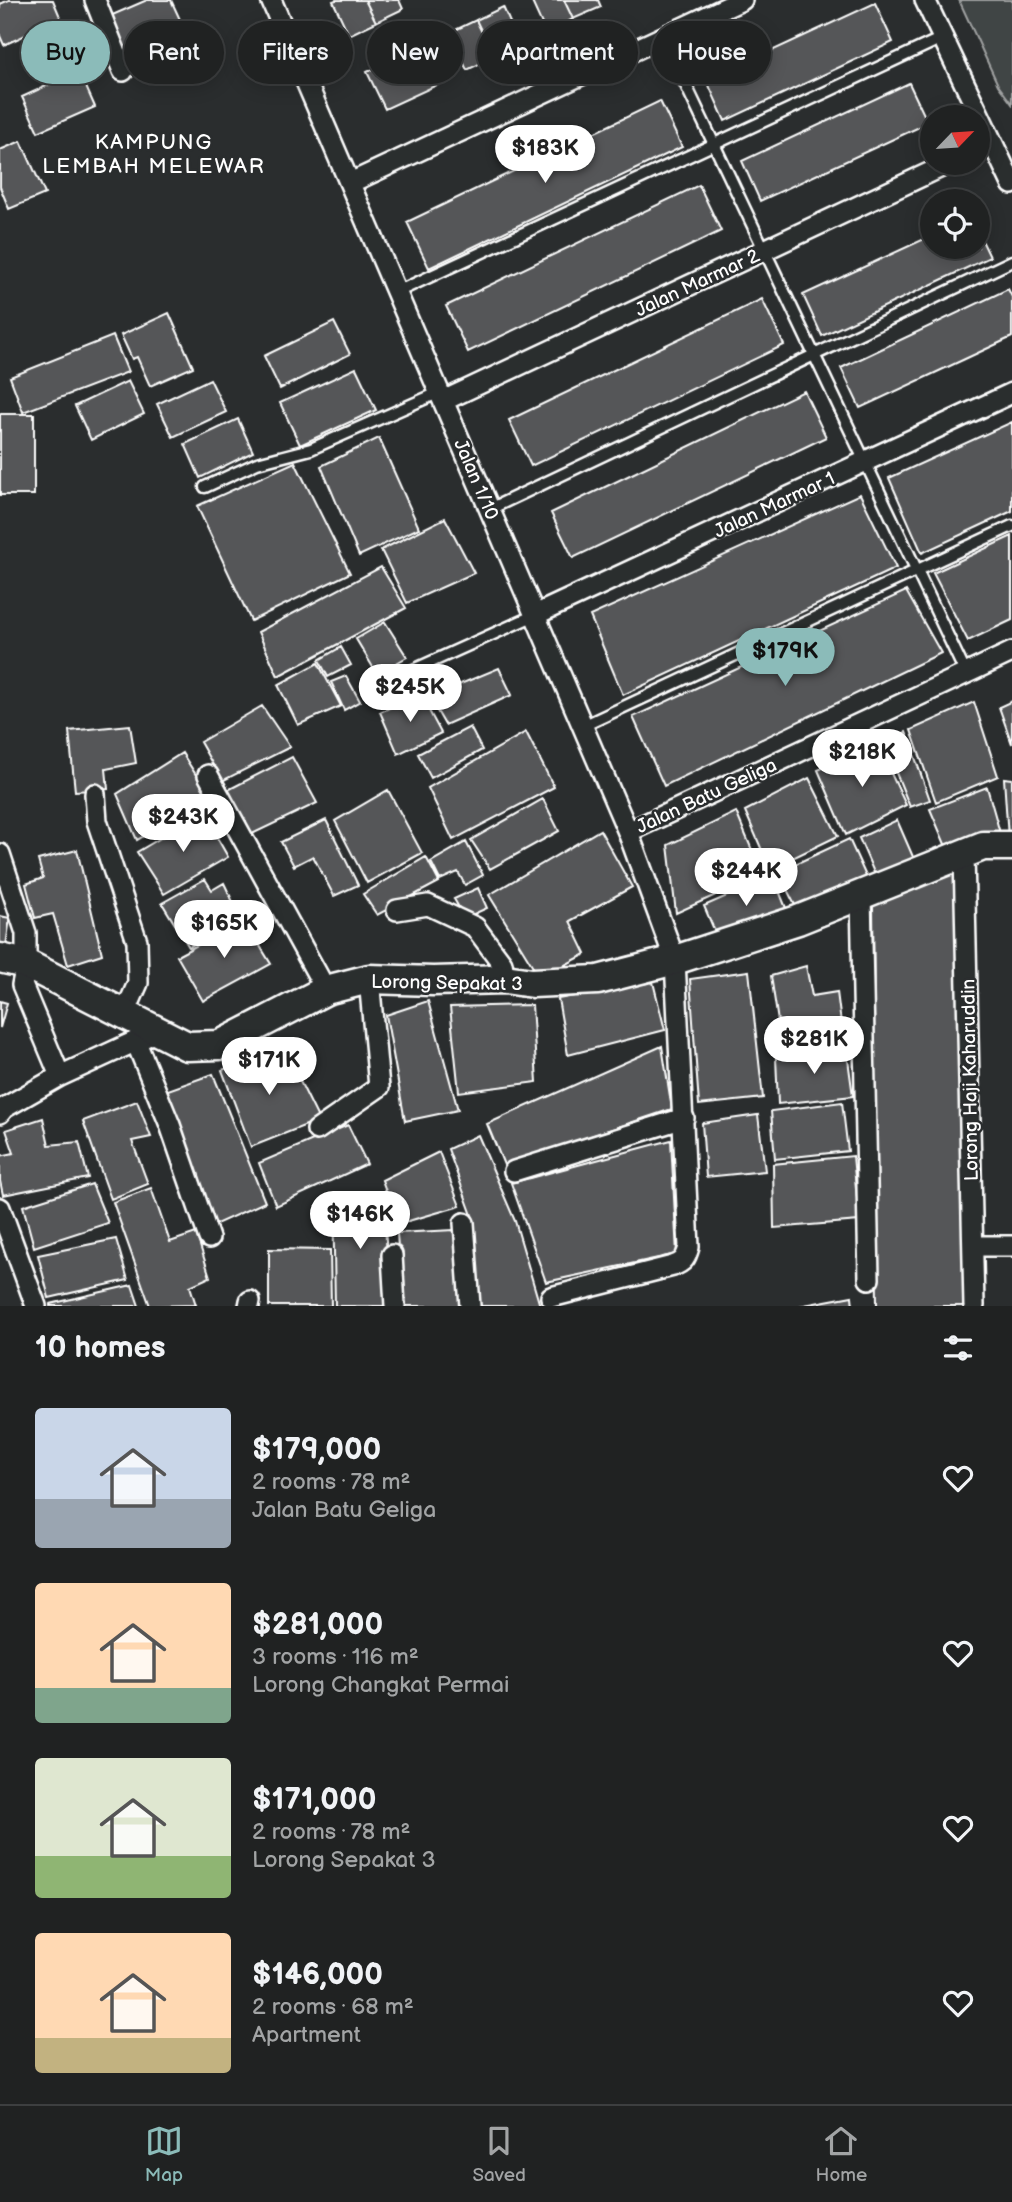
<!DOCTYPE html>
<html lang="en">
<head>
<meta charset="utf-8">
<style>
	body { margin:0; font-family:"Balsamiq Sans",sans-serif; background:#282a2a; color:#f1f3f6; height:100vh; display:flex; flex-direction:column; font-size:26px; white-space:nowrap }
	* { box-sizing:border-box; margin:0 }
	p { font-size:23px; color:#a2a4a5 }
	.icon { flex:none; width:38px; height:38px; fill:none; stroke:currentColor; stroke-width:2; stroke-linecap:round; stroke-linejoin:round }
	.map { position:relative; height:1306px; overflow:hidden }
	.sheet { display:flex; flex-direction:column; background:#202222; flex:1 }
	.sheet>* { flex:none }
	.top-card { position:absolute; left:21px; top:21px; width:971px; height:63px; display:flex; gap:14px }
	.needle { width:46px; rotate:65deg }
	.buttons { position:absolute; left:920px; top:105px; display:grid; gap:14px }
	.buttons a { display:grid; place-items:center; width:70px; height:70px; border-radius:50%; background:#202222; box-shadow:0 4px 18px #0003,0 0 0 2px #3d3f40; font-size:35px }
	.price { position:absolute; translate:-50% -60px; padding:0 16px; border-radius:24px; background:#fff; color:#222; font-size:23px; line-height:46px; filter:drop-shadow(0 2px 4px #0008) }
	.price::after { content:''; position:absolute; left:50%; top:42px; width:21px; height:16px; margin-left:-10px; background:inherit; clip-path:polygon(0 0,100% 0,50% 100%) }
	.price.on { background:#8bbbb9; color:#111 }
	ul { padding:0; list-style:none }
	li { display:flex; align-items:center; gap:21px; height:175px; padding:0 35px }
	li span { display:grid; place-items:center; flex:none; width:196px; height:140px; border-radius:7px; color:#555 }
	li>.icon { margin-inline-start:auto }
	span .icon { width:84px; height:84px; fill:#fffc; stroke-width:1 }
	li b { font-size:30px }
	h2 { display:flex; justify-content:space-between; align-items:center; height:84px; padding:0 35px; font-size:30px }
	.chip { padding:0 24px; border-radius:32px; background:#202222; box-shadow:0 4px 18px #0003,0 0 0 2px #3d3f40; font-size:24px; line-height:63px }
	.chip.on { background:#8bbbb9; color:#111 }
	.tabs { display:flex; justify-content:space-around; align-items:center; height:98px; border-top:2px solid #3d3f40; background:#202222; font-size:19px; color:#a2a4a5 }
	.tabs a { display:grid; justify-items:center; gap:4px }
	.tabs .on { color:#8bbbb9 }
	.map>svg:first-child { display:block }
	.green { fill:#414445; stroke:#a0a2a2; stroke-width:2 }
	.building { fill:#555758; stroke:#fff; stroke-width:2 }
	.lines { fill:none; stroke-linecap:round; stroke-linejoin:round }
	.lane-casing { stroke:#fff; stroke-width:15 }
	.street-casing { stroke:#fff; stroke-width:24 }
	.secondary-casing { stroke:#fff; stroke-width:33 }
	.lane { stroke:#2a2d2e; stroke-width:10 }
	.street { stroke:#2a2d2e; stroke-width:19 }
	.secondary { stroke:#2a2d2e; stroke-width:28 }
	.labels { text-anchor:middle; stroke-width:5; stroke-linejoin:round; paint-order:stroke }
	.street-label { font-size:19px; fill:#fff; stroke:#2a2d2e }
	.neighbourhood-label { font-size:21px; letter-spacing:2px; fill:#fff; stroke:#2a2d2e }
</style>
</head>
<body>
<div class="map">
<svg width="1012" height="1306" viewBox="0 0 1012 1306">
	<rect width="100%" height="100%" fill="#2a2d2e"/>
	<filter id="ink" filterUnits="userSpaceOnUse"><feTurbulence type="fractalNoise" baseFrequency=".0143" numOctaves="2"/><feDisplacementMap in="SourceGraphic" scale="14" xChannelSelector="R" yChannelSelector="G"/><feConvolveMatrix kernelMatrix="1 2 1 2 8 2 1 2 1" color-interpolation-filters="sRGB"/></filter>
	<g filter="url(#ink)">
		<path class="green" d="M959,0H1012V104L998,85Z"/>
		<path class="building" d="M9,0H53L61,19L4,45L0,36V4Z
			M147,0H171L183,26L126,52L110,16Z
			M336,0H365L376,22L349,35L333,1Z
			M365,0H399L403,9L376,22Z
			M531,0H564L573,19L546,33Z
			M564,0H598L601,7L573,19Z
			M875,3L893,42L725,121L707,81Z
			M503,7L520,45L494,57L476,20Z
			M476,20L494,57L467,70L449,33Z
			M421,47L439,84L385,109L367,72Z
			M79,71L95,107L38,132L22,97Z
			M909,83L928,123L760,201L742,161Z
			M660,101L682,147L429,268L407,222Z
			M21,141L45,194L9,209L0,187V150Z
			M699,185L721,231L468,352L446,306Z
			M978,232L990,257L822,336L803,295L933,235V247H978Z
			M1008,289L1012,297V337L860,408L841,368Z
			M762,299L784,345L531,466L509,420Z
			M169,313L193,367L150,386L137,357L132,359L121,335Z
			M334,322L350,354L280,389L264,356Z
			M113,336L128,372L23,412L10,377Z
			M356,368L376,410L300,445L280,403Z
			M210,379L226,412L173,437L157,404Z
			M128,381L144,414L91,440L75,406Z
			M804,391L826,437L573,558L551,513Z
			M0,414H34V495H0Z
			M238,419L253,452L200,478L185,444Z
			M1012,422V511L922,553L889,478Z
			M379,438L419,528L359,556L321,466Z
			M295,462L350,573L251,621L197,506Z
			M860,494L896,568L623,695L590,616Z
			M445,518L474,573L407,603L381,550Z
			M1012,536V620L968,641L933,573Z
			M381,567L406,608L278,676L258,632Z
			M906,591L941,653L664,786L633,717Z
			M385,622L407,657L377,674L356,639Z
			M341,647L351,665L328,677L319,660Z
			M318,663L341,706L298,725L278,685Z
			M499,668L512,695L445,725L429,697Z
			M346,676L360,701L344,710L331,682Z
			M420,694L441,733L398,754L380,712Z
			M1012,701V744L999,707Z
			M974,702L998,776L936,802L911,730Z
			M262,706L290,747L222,781L200,742Z
			M130,725L136,763L106,769L108,789L75,791L69,731Z
			M470,727L482,750L431,778L418,754Z
			M526,732L554,787L453,840L428,788Z
			M906,732L930,800L910,807L883,741Z
			M877,744L906,805L846,835L818,770Z
			M182,753L210,797L137,840L117,794Z
			M292,757L317,803L250,835L226,791Z
			M809,778L838,836L770,869L745,811Z
			M1004,778L1012,779V838H1008Z
			M987,787L1000,833L950,856L930,809Z
			M388,790L422,853L367,883L335,821Z
			M543,799L559,831L490,869L471,840Z
			M736,812L762,874L676,913L668,845Z
			M203,813L228,857L164,894L137,852Z
			M326,820L358,885L334,896L313,856L294,866L281,842Z
			M897,820L917,866L879,884L859,838Z
			M600,830L632,887L570,921L586,954L540,978L489,895Z
			M849,839L870,885L799,913L778,872Z
			M466,842L483,875L465,885L458,872L440,880L431,862Z
			M77,850L102,954L68,965L53,914L35,918L26,884L43,878L38,860Z
			M426,857L439,882L377,915L363,894Z
			M955,871L964,1306H877L873,905Z
			M773,876L788,913L718,939L704,906Z
			M205,879L212,890L224,883L233,902L219,912L226,924L189,947L162,903Z
			M478,888L487,908L465,918L454,899Z
			M0,916L10,918L5,953L0,952Z
			M244,920L271,964L203,1001L177,956Z
			M806,966L812,996L837,992L842,1031L781,1041L771,976Z
			M749,971L763,1098L699,1105L690,979Z
			M653,982L665,1030L568,1055L558,999Z
			M0,1001L7,1003L0,1028Z
			M428,1001L458,1110L405,1121L386,1015Z
			M532,1005L537,1082L459,1092L450,1007Z
			M846,1045L853,1096L778,1104L776,1057Z
			M662,1046L672,1109L504,1165L487,1124Z
			M283,1047L319,1120L251,1147L222,1070Z
			M213,1074L265,1202L212,1226L165,1091Z
			M137,1101L151,1137L132,1141L148,1184L111,1199L83,1121Z
			M842,1102L848,1151L775,1159L771,1111Z
			M758,1115L765,1171L706,1177L702,1123Z
			M43,1118L49,1145L79,1142L88,1178L3,1195L0,1181V1156L14,1153L6,1130Z
			M348,1125L367,1164L276,1206L259,1163Z
			M478,1135L515,1221L540,1306H478L473,1218L448,1149Z
			M671,1140L677,1254L546,1282L511,1183Z
			M439,1152L460,1206L398,1224L382,1180Z
			M853,1156L859,1221L774,1228L773,1164Z
			M92,1184L108,1223L34,1247L23,1206Z
			M151,1188L170,1242L196,1233L210,1277L190,1286L196,1305L150,1306L113,1202Z
			M383,1192L390,1306H335L333,1195Z
			M454,1230L460,1306H402L397,1233Z
			M116,1239L128,1280L49,1298L38,1255Z
			M269,1249L330,1250L331,1306H269Z
			M132,1285L139,1306H50V1304Z
			M852,1296L853,1306H799Z"/>
		<g class="lines">
			<defs>
				<path id="lane" d="M663,37L966,674
					M397,292L942,38
					M205,487L257,463L311,449L440,392
					M490,509L1012,261
					M380,685L535,615
					M583,726L1012,526"/>
				<path id="street" d="M95,0L123,71
					M271,0L628,832L675,960L689,1247C686,1258 684,1262 673,1266L551,1297
					M925,0L1012,184
					M350,183L742,0
					M443,401L950,163
					M535,615L1012,393
					M208,775L326,990
					M95,794L97,821L137,941L138,983L125,1013
					M628,832L1012,652
					M0,854L26,933V964L22,985L60,1076
					M964,854L974,1306
					M861,895L869,1279
					M397,910L428,905L475,927L502,963L505,979
					M136,1042L170,1125L209,1238
					M0,1113L4,1108L60,1076L147,1036
					M317,1130L379,1087L369,979
					M514,1171L684,1118
					M0,1208L36,1306
					M464,1223L470,1306
					M973,1246H1012
					M392,1255L395,1306
					M249,1306L250,1301"/>
				<path id="secondary" d="M0,958L26,964L187,1046L220,1045L326,990L369,979L433,981L505,979L532,983L598,980L675,960L798,920L983,846H1012"/>
			</defs>
			<use href="#lane" class="lane-casing"/>
			<use href="#street" class="street-casing"/>
			<use href="#secondary" class="secondary-casing"/>
			<use href="#lane" class="lane"/>
			<use href="#street" class="street"/>
			<use href="#secondary" class="secondary"/>
		</g>
	</g>
	<g class="labels">
		<g class="street-label">
			<text transform="translate(697 282) rotate(-25)" y="7">Jalan Marmar 2</text>
			<text transform="translate(477 479) rotate(67)" y="7">Jalan 1/10</text>
			<text transform="translate(774 504) rotate(-25)" y="7">Jalan Marmar 1</text>
			<text transform="translate(706 795) rotate(-25)" y="7">Jalan Batu Geliga</text>
			<text transform="translate(447 982) rotate(1)" y="7">Lorong Sepakat 3</text>
			<text transform="translate(969 1080) rotate(-91)" y="7">Lorong Haji Kaharuddin</text>
		</g>
		<g class="neighbourhood-label">
			<text x="154" y="149">KAMPUNG<tspan x="154" dy="24">LEMBAH MELEWAR</tspan></text>
		</g>
	</g>
</svg>
<div class="buttons">
<a><svg class="needle" viewBox="-14 -14 28 28"><path d="M0-13l5 13h-10z" fill="#e53935"/><path d="M0 13l5-13h-10z" fill="#a2a4a5"/></svg></a>
<a><svg class="icon" aria-label="locate" viewBox="0 0 24 24"><circle cx="12" cy="12" r="6"/><path d="M12 2v4M12 18v4M2 12h4M18 12h4"/></svg></a>
</div>
<b class="price" style="left:545px;top:185px">$183K</b>
<b class="price on" style="left:785px;top:688px">$179K</b>
<b class="price" style="left:410px;top:724px">$245K</b>
<b class="price" style="left:862px;top:789px">$218K</b>
<b class="price" style="left:183px;top:854px">$243K</b>
<b class="price" style="left:746px;top:908px">$244K</b>
<b class="price" style="left:224px;top:960px">$165K</b>
<b class="price" style="left:814px;top:1076px">$281K</b>
<b class="price" style="left:269px;top:1097px">$171K</b>
<b class="price" style="left:360px;top:1251px">$146K</b>
<div class="top-card">
<a class="chip on">Buy</a>
<a class="chip">Rent</a>
<a class="chip">Filters</a>
<a class="chip">New</a>
<a class="chip">Apartment</a>
<a class="chip">House</a>
</div>
</div>
<section class="sheet">
<h2>10 homes<svg class="icon" aria-label="filters" viewBox="0 0 24 24"><path d="M4 7h16M4 17h16"/><circle cx="9" cy="7" r="2"/><circle cx="15" cy="17" r="2"/></svg></h2>
<ul>
<li><span style="background:linear-gradient(#c9d6e8 65%,#9aa5b1 0)"><svg class="icon" aria-label="home" viewBox="0 0 24 24"><path d="M3 11l9-7 9 7M6 9v11h12V9"/></svg></span><div><b>$179,000</b><p>2 rooms · 78 m²</p><p>Jalan Batu Geliga</p></div><svg class="icon" aria-label="heart" viewBox="0 0 24 24"><path d="M12 20l-8-8c-3-5 5-10 8-4 3-6 11-1 8 4z"/></svg></li>
<li><span style="background:linear-gradient(#ffd9b3 75%,#7fa58c 0)"><svg class="icon" aria-label="home" viewBox="0 0 24 24"><path d="M3 11l9-7 9 7M6 9v11h12V9"/></svg></span><div><b>$281,000</b><p>3 rooms · 116 m²</p><p>Lorong Changkat Permai</p></div><svg class="icon" aria-label="heart" viewBox="0 0 24 24"><path d="M12 20l-8-8c-3-5 5-10 8-4 3-6 11-1 8 4z"/></svg></li>
<li><span style="background:linear-gradient(#dfe7d0 70%,#8fb573 0)"><svg class="icon" aria-label="home" viewBox="0 0 24 24"><path d="M3 11l9-7 9 7M6 9v11h12V9"/></svg></span><div><b>$171,000</b><p>2 rooms · 78 m²</p><p>Lorong Sepakat 3</p></div><svg class="icon" aria-label="heart" viewBox="0 0 24 24"><path d="M12 20l-8-8c-3-5 5-10 8-4 3-6 11-1 8 4z"/></svg></li>
<li><span style="background:linear-gradient(#ffd9b3 75%,#c2b280 0)"><svg class="icon" aria-label="home" viewBox="0 0 24 24"><path d="M3 11l9-7 9 7M6 9v11h12V9"/></svg></span><div><b>$146,000</b><p>2 rooms · 68 m²</p><p>Apartment</p></div><svg class="icon" aria-label="heart" viewBox="0 0 24 24"><path d="M12 20l-8-8c-3-5 5-10 8-4 3-6 11-1 8 4z"/></svg></li>
</ul>
</section>
<nav class="tabs">
<a class="on"><svg class="icon" aria-label="map" viewBox="0 0 24 24"><path d="M3 6l6-2 6 2 6-2v14l-6 2-6-2-6 2zM9 4v14M15 6v14"/></svg>Map</a>
<a><svg class="icon" aria-label="saved" viewBox="0 0 24 24"><path d="M7 4h10v16l-5-4-5 4z"/></svg>Saved</a>
<a><svg class="icon" aria-label="home" viewBox="0 0 24 24"><path d="M3 11l9-7 9 7M6 9v11h12V9"/></svg>Home</a>
</nav>
</body>
</html>
